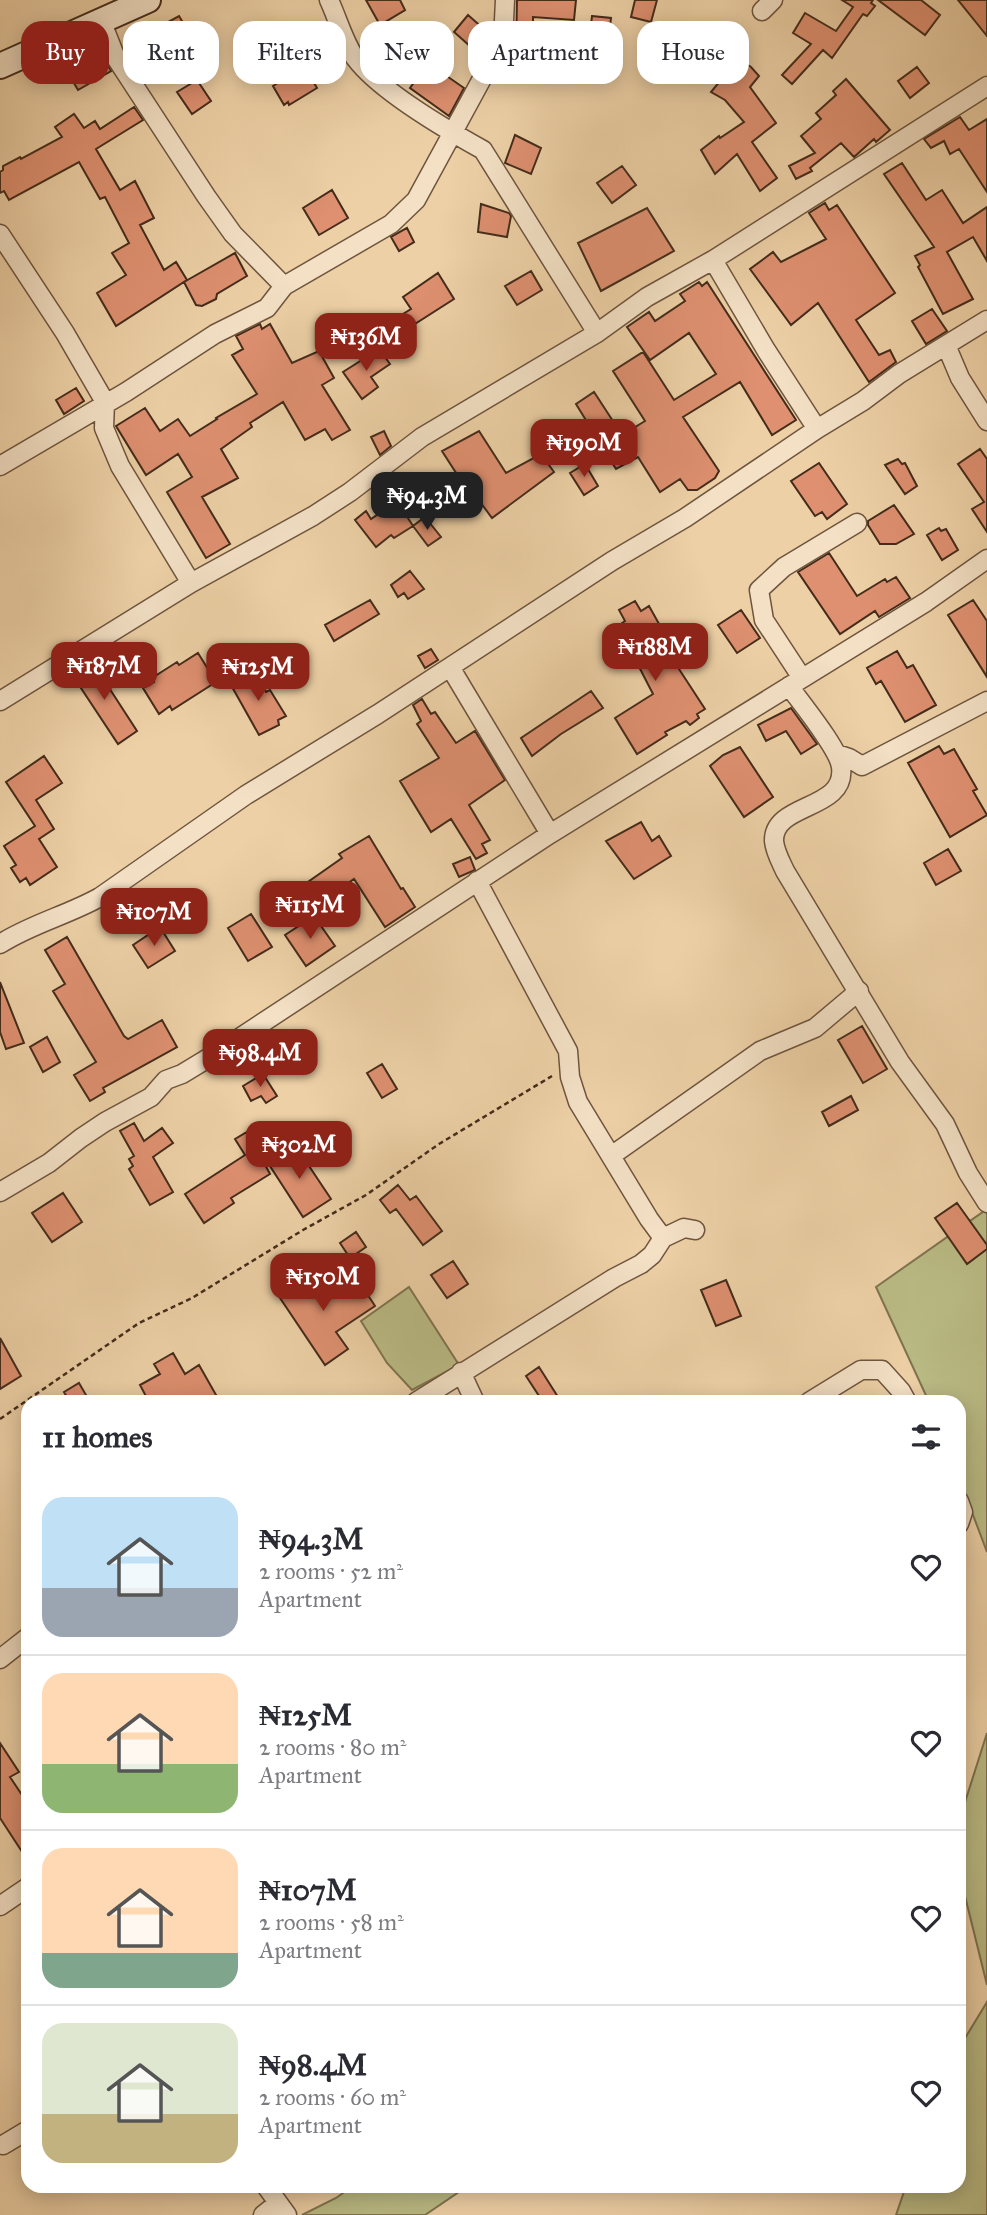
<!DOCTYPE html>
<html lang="en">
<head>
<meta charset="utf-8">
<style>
	body { margin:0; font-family:"IM FELL Great Primer",serif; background:#f2f2f3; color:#2b2b33; height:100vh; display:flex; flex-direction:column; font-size:26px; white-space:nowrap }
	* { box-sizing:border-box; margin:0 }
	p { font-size:23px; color:#7c7c81 }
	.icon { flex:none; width:38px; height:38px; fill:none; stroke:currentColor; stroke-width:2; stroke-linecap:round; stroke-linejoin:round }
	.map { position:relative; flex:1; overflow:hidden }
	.drawer { position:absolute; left:21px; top:1395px; width:945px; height:798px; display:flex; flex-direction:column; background:#fff; border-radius:21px; box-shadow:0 4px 18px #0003 }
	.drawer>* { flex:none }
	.hud { position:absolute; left:21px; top:21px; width:945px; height:63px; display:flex; gap:14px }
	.price { position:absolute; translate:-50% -60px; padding:0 16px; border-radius:14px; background:#8f2418; color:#fff; font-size:23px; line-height:46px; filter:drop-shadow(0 2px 4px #0008) }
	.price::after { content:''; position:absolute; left:50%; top:42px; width:21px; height:16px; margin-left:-10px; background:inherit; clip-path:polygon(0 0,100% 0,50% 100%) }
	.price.active { background:#222; color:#fff }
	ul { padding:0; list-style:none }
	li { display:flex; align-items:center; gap:21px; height:175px; padding:0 21px }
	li+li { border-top:2px solid #e1e1e2 }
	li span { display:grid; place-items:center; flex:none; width:196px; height:140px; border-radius:21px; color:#555 }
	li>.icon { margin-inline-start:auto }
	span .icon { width:84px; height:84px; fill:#fffc; stroke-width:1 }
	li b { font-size:30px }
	h2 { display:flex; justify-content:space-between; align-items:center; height:84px; padding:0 21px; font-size:30px }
	.pill { padding:0 24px; border-radius:21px; background:#fff; box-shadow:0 4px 18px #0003; font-size:24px; line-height:63px }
	.pill.active { background:#8f2418; color:#fff }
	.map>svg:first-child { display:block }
	.green { fill:#babb85; stroke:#7f7450; stroke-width:2 }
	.building { fill:#de9070; stroke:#442c1b; stroke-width:2 }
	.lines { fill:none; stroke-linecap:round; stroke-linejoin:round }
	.street-casing { stroke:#6e553e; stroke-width:21 }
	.secondary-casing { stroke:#442c1b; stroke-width:28 }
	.path { stroke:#442c1b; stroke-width:2.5; stroke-dasharray:5 3.5; stroke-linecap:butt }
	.street { stroke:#f3e0c5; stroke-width:18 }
	.secondary { stroke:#f3e0c5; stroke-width:24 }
</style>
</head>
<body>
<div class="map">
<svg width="987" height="2215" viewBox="0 0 987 2215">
	<rect width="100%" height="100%" fill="#edd0a6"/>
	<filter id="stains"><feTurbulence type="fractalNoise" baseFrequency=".00286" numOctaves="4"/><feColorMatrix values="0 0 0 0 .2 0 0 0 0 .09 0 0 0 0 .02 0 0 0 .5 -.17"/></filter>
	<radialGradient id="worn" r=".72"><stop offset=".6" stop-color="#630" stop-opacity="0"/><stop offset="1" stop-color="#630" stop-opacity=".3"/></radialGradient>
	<path class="green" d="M987,1209V1552L959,1478V1402H929L876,1287Z
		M409,1287L459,1365L412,1390L387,1363L361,1321Z
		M987,1733V1985L959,1872V1821Z
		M987,2002V2215H896L906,2186H959V2048Z
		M353,2186H473L459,2192L425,2215H302L336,2198Z"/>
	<path class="building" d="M366,0H400L405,10L380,25Z
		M517,0H576L574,20L533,17V55H516Z
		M635,0H657L651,22L631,17Z
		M842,0H873L871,3L875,6L867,16L863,14L832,58L823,50L792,84L782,75L811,44L793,33L805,13L836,31L853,7Z
		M878,0H921L940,15L925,35Z
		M958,0H987V36Z
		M468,15L485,30L471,47L454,32Z
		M179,16L185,26L184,29L172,35L171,33L139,53L130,39L146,29L148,33Z
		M592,16L611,18L608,45L589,43Z
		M685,25L680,51L668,48L671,34Z
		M104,58L111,71L78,90L68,73L88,61L91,65Z
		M738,59L751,67L759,76L750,87L776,123L752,142L777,178L760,191L737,154L715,174L701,150L719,136L720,138L744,122L725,100L711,92Z
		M428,63L464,88L449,116L410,88Z
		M304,66L317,88L289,105L288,102L284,105L273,86Z
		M917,67L929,83L910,98L898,81Z
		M846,79L890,130L876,142L874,139L854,157L841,143L810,168L812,171L796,179L789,166L815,153L801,136L821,119L816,113L836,95L833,91Z
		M197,80L211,101L192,114L177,92Z
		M134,107L143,120L96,149L120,190L135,181L154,218L140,225L164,270L176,262L187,280L184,282L235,253L247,276L217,294L216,299L202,306L196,305L184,282L116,326L97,293L126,275L112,253L129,243L105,197L100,199L79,162L9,200L4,191L0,193V172L3,170V166L20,157L21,159L62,137L55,127L74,114L84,128L95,121L100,129Z
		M960,117L969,130L987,119V192L959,149L950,154L944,141L931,148L924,139Z
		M515,135L541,148L531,174L505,163Z
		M902,163L926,200L942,190L963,223L987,207V261L973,237L947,252L973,299L943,314L918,267L920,265L915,256L934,247L884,174Z
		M622,166L636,185L612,203L597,183Z
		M332,190L348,218L319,235L303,208Z
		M825,203L829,210L837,205L895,293L856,320L879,355L890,350L896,362L869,382L818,303L791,325L750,269L773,252L781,262L826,239L809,213Z
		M481,204L509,213L511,216L507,237L478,232Z
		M647,208L674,251L601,291L578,243Z
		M407,228L414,242L399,251L391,237Z
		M531,271L542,290L517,305L505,286Z
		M438,273L454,299L385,343L377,330L411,309L403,297Z
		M699,282L702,286L707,282L796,420L772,435L740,382L683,417L719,471L715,478L697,490H688L680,479L660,492L638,457L616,469L576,404L594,392L622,435L645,421L613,371L643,352L674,400L716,374L689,333L650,360L627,327L649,312L655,321L685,301L680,294Z
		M932,309L947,331L926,344L912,321Z
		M260,324L262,329L270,324L292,363L319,351L334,378L322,385L350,430L332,440L325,429L305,440L283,402L250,423L252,427L221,449L238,478L202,497L230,544L206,558L167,492L192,477L178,454L146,475L116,426L145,408L160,431L178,419L190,436L217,419L216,418L257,394L232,355L243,349L236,336Z
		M379,349L390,364L371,377L378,387L362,399L343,372Z
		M76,388L84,401L64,414L56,400Z
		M384,431L391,446L380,455L371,437Z
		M479,431L506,473L541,454L554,472L492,518L472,491L469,493L442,451Z
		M980,449L987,459V532L972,509L984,502L958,464Z
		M898,459L902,464L905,463L917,486L905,494L885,465Z
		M819,463L847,504L827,519L822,512L815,516L791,481Z
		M585,464L598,486L584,495L570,473Z
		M397,501L413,526L394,538L391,535L376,547L355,520L366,511L371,519Z
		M894,505L914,534L896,544H880L868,525V521Z
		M425,517L441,537L428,546L413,526Z
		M939,528L941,531L946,529L958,550L942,560L927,535Z
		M829,553L857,596L885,579L887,582L896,577L910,598L879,617L875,611L840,634L798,572Z
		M410,571L424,589L408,599L404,593L398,597L391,585Z
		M370,600L379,614L334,641L325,625Z
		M973,600L987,621V677L948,615Z
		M635,601L641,611L649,606L668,640L662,643L705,709L697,714L699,718L690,725L686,721L665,732L667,735L637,754L615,718L653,694L618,626L625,621L619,610Z
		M741,610L760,638L737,653L718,625Z
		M431,649L438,660L425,668L418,656Z
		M897,651L907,668L913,665L936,705L905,722L881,681L876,684L867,668Z
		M198,653L216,682L172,710L170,706L159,714L143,688L154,682L152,678L177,662L179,665Z
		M91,660L137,731L118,744L71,673Z
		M254,671L266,692L270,690L286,716L278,720L279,725L259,735L231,685Z
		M591,691L603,708L561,734L532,756L521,738Z
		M422,699L431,714L435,712L456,743L475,731L505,780L469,805L490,840L482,844L487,853L476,859L451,819L431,832L400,781L439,758L417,724L421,721L413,705Z
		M791,708L817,744L801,754L786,731L766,741L758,725Z
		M939,746L944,754L954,749L977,789L973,791L987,815L950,837L908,763Z
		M740,747L773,797L744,817L710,766L723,755Z
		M44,756L62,783L36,800L54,829L39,839L57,867L30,885L26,878L20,882L11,868L16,865L4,846L35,826L6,782Z
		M641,822L652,841L659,836L671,856L634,879L606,841Z
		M369,836L401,889L403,888L415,907L385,927L354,879L318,904L305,884L342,858L339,854Z
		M948,849L961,871L936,885L924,863Z
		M470,857L475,870L459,877L453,864Z
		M251,914L272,947L248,961L228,928Z
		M314,916L335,946L306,966L285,935Z
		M160,927L175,951L148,968L133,945Z
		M67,937L124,1036L128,1039L162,1020L177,1047L103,1088L105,1092L90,1101L74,1075L96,1062L53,991L65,984L45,950Z
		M0,982L24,1043L6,1049L0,1032Z
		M862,1026L887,1069L863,1083L838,1040Z
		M47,1037L60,1062L43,1072L30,1047Z
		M382,1064L397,1089L382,1098L367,1073Z
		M263,1074L277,1096L266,1103L261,1096L251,1101L243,1086Z
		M851,1096L858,1110L829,1126L822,1112Z
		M134,1123L144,1141L162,1128L173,1143L153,1157L173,1192L150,1205L129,1169L133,1166L129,1159L134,1156L120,1131Z
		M247,1132L270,1174L231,1198L234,1203L204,1223L185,1194L245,1155L235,1139Z
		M295,1145L331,1199L303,1217L268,1163Z
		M398,1185L410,1200L416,1196L442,1231L423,1245L396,1209L390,1213L380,1200Z
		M63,1193L82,1222L52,1242L32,1213Z
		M957,1203L987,1245V1249L967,1264L935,1218Z
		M356,1232L366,1247L350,1258L340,1243Z
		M453,1261L468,1284L447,1298L431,1275Z
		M302,1271L324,1303L358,1280L375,1306L336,1332L348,1349L325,1365L274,1289Z
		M726,1280L741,1316L716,1326L701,1290Z
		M0,1338L21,1376L0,1389Z
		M173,1353L185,1374L199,1365L220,1402H149L140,1385L160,1374L154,1364Z
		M539,1367L558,1397L551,1402H543L526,1376Z
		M79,1383L90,1402H70L64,1392Z
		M0,1743L19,1772L10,1777L28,1804V1861L0,1818Z"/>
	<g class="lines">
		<defs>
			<path id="street" d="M329,0C337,17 345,45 356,59C381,92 447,130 483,150L597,333
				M762,11L773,0
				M101,20L116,58L206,196L233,234L284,286
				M0,234L65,333L105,402L104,428L120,466L191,583
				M713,260L766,350L817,429
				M946,345L960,378L987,421
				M0,466L126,392L215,334L267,308L284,286L391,224L416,200L503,40L505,0
				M450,667L550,834
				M802,678L764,620L759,590L784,567L857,523
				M789,686C801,703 839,749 841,767C847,811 773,802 774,841C775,852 781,862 785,871L900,1062L945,1124L968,1173L987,1203
				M0,701L191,583L313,516L350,492L422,437L597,333L647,297L713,260L987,86
				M837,754L849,758L862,766L987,701
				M477,881L568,1051L570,1077L578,1102L649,1219L663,1238
				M0,944C31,924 68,915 100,897L246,795L378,714L612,561L685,518L817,429L863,401L899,374L987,320
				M611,1156L760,1051L815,1028L859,991
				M0,1192L49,1163L81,1138L105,1122L151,1097L166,1080L182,1074L215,1054L550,834L926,602L987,559
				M461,1372L475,1402
				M416,1402L614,1278L641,1264L652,1255L663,1238L684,1228L695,1230
				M809,1402L861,1370H882L901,1391L907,1402
				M959,1501L963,1512L959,1524
				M0,1659L28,1637
				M0,1906L28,1887
				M3,2145L28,2130
				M266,2186L287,2215
				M263,2215L278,2203"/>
			<path id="secondary" d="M0,66L148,0"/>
		</defs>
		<use href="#street" class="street-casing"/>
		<use href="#secondary" class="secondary-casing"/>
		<path class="path" d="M0,1419L139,1323L192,1298L303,1230L366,1195L439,1144L552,1076"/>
		<use href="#street" class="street"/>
		<use href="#secondary" class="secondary"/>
	</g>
	<rect width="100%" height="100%" filter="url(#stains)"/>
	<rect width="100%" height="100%" fill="url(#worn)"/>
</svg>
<b class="price" style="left:366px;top:373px">₦136M</b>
<b class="price" style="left:584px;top:479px">₦190M</b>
<b class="price active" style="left:427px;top:532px">₦94.3M</b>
<b class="price" style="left:655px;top:683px">₦188M</b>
<b class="price" style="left:104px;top:702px">₦187M</b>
<b class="price" style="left:258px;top:703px">₦125M</b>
<b class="price" style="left:310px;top:941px">₦115M</b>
<b class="price" style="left:154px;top:948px">₦107M</b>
<b class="price" style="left:260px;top:1089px">₦98.4M</b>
<b class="price" style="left:299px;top:1181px">₦302M</b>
<b class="price" style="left:323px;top:1313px">₦150M</b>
<div class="hud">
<a class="pill active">Buy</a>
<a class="pill">Rent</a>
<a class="pill">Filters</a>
<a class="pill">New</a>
<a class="pill">Apartment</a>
<a class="pill">House</a>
</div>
<section class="drawer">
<h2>11 homes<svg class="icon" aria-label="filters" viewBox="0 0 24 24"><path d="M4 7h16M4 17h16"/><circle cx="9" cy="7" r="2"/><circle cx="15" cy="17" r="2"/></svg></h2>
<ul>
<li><span style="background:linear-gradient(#bfe0f5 65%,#9aa5b1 0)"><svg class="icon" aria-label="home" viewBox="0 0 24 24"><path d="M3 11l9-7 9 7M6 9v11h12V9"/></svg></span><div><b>₦94.3M</b><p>2 rooms · 52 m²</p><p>Apartment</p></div><svg class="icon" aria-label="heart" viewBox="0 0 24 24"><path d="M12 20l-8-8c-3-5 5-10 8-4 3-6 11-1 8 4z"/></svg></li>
<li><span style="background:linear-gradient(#ffd9b3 65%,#8fb573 0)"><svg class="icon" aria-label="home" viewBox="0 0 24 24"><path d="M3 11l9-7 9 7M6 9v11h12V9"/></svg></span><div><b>₦125M</b><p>2 rooms · 80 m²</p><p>Apartment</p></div><svg class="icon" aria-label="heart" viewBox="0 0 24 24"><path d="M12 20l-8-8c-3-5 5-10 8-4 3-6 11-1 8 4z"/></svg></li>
<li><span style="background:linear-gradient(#ffd9b3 75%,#7fa58c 0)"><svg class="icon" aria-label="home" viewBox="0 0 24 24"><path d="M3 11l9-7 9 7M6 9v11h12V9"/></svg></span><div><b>₦107M</b><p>2 rooms · 58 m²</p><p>Apartment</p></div><svg class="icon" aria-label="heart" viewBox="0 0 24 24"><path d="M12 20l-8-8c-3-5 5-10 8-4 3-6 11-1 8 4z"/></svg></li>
<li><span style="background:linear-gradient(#dfe7d0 65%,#c2b280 0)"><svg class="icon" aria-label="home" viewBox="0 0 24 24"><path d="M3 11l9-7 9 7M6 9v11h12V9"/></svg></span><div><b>₦98.4M</b><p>2 rooms · 60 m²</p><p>Apartment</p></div><svg class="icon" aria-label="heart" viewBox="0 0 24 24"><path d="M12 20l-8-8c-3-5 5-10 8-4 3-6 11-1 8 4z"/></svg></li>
</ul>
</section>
</div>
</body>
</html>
